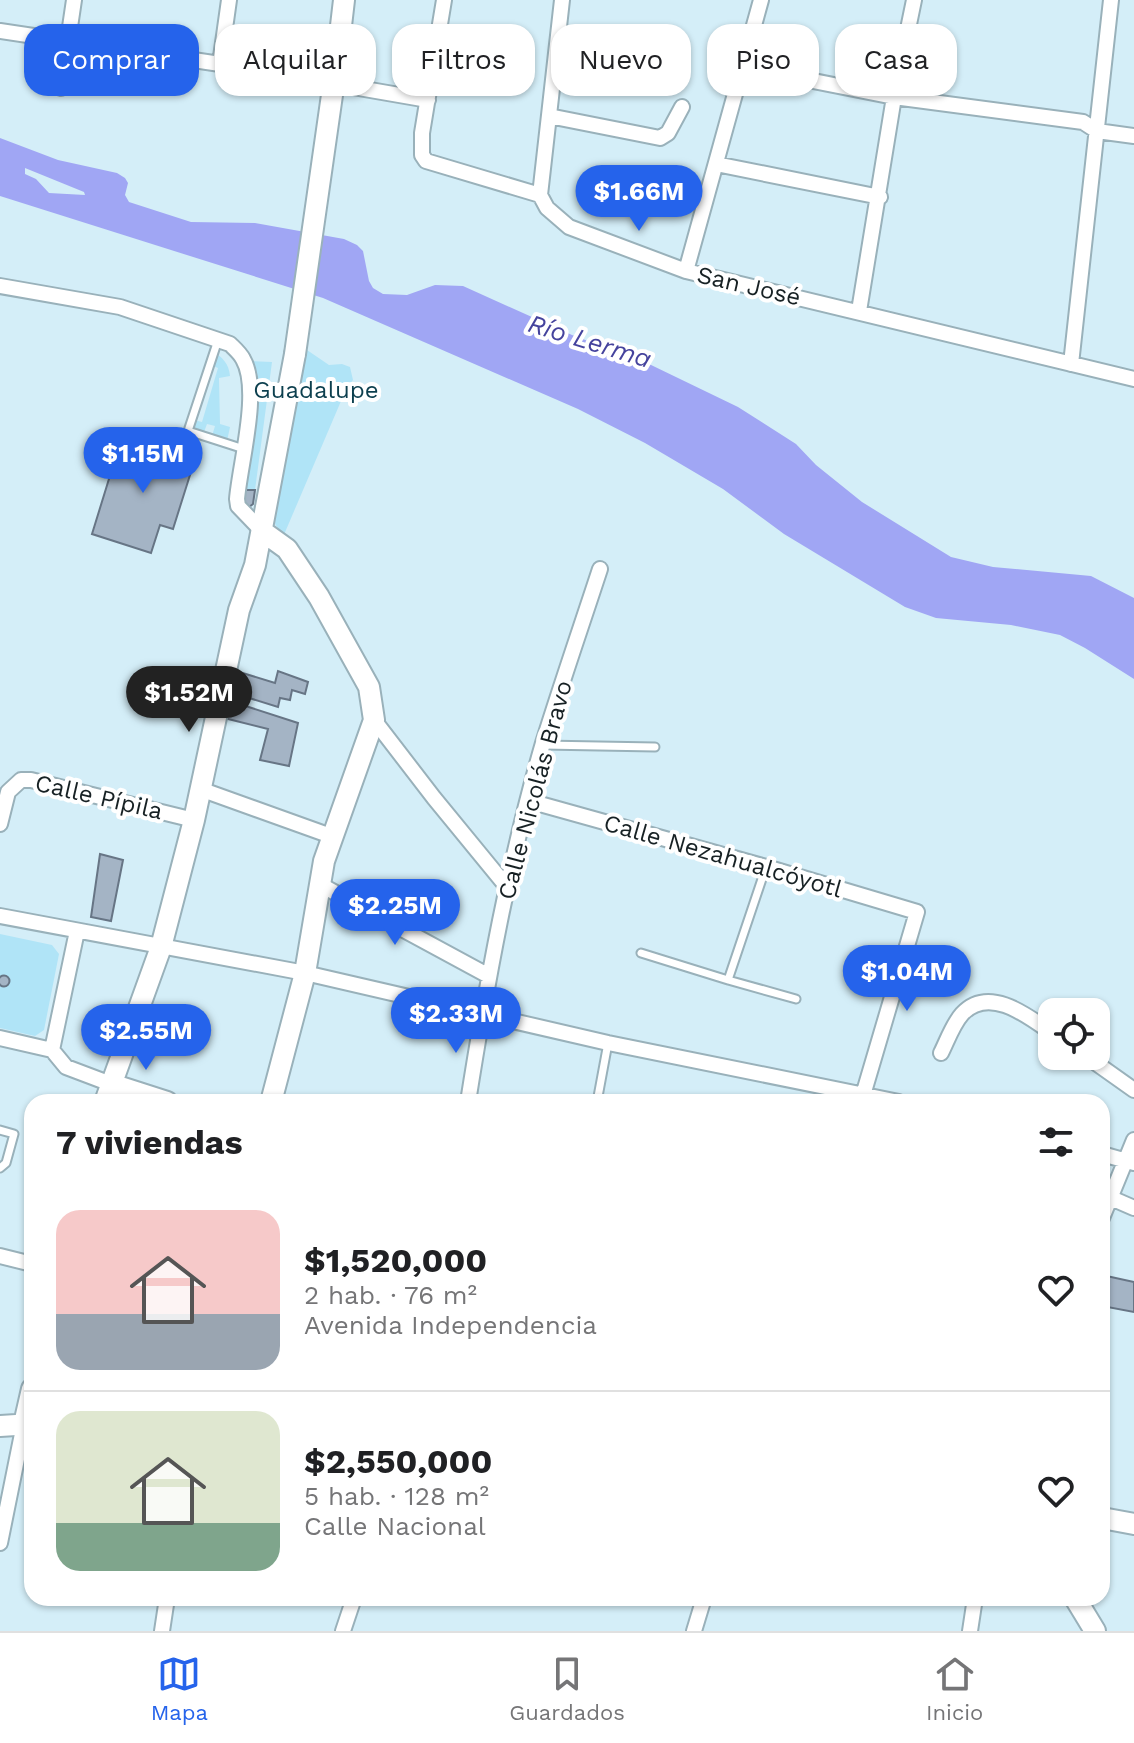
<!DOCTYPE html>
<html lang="es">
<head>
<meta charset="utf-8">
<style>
	body { margin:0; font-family:"Work Sans",sans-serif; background:#f2f2f2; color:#202124; height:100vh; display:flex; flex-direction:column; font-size:30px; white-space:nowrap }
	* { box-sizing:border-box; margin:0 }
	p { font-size:26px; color:#757577 }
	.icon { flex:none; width:44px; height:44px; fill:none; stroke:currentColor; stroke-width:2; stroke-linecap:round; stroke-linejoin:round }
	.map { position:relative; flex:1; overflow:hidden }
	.panel { position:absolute; left:24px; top:1094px; width:1086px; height:512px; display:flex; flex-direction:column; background:#fff; border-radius:24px; box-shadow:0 2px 6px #0004 }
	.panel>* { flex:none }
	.hud { position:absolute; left:24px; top:24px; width:1086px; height:72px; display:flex; gap:16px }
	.buttons { position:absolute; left:1038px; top:998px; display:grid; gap:16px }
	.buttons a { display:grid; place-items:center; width:72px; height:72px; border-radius:16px; background:#fff; box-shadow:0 2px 6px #0004; font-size:40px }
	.price { position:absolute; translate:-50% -68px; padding:0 18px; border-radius:28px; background:#2563eb; color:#fff; font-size:26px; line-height:52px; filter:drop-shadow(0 2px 4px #0008) }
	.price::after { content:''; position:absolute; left:50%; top:48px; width:24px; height:18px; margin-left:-12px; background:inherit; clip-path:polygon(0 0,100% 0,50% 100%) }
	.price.current { background:#222; color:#fff }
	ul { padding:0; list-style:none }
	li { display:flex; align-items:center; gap:24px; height:200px; padding:0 32px }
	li+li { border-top:2px solid #e0e0e0 }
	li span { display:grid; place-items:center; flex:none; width:224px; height:160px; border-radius:24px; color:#555 }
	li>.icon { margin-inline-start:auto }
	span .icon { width:96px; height:96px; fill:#fffc; stroke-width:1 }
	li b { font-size:34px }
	h2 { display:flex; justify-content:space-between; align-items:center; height:96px; padding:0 32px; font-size:34px }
	.tag { padding:0 28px; border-radius:24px; background:#fff; box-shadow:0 2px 6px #0004; font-size:28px; line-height:72px }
	.tag.current { background:#2563eb; color:#fff }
	.menu { display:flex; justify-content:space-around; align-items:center; height:112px; border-top:2px solid #e0e0e0; background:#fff; font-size:22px; color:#757577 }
	.menu a { display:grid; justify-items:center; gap:4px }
	.menu .current { color:#2563eb }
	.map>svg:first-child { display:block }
	.green { fill:#b0e4f7 }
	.water { fill:#a0a6f4; fill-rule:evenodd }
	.building { fill:#a4b4c5; stroke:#677585; stroke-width:2 }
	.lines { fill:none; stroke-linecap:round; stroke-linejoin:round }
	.lane-casing { stroke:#99b1ba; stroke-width:11 }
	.street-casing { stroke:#99b1ba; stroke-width:18 }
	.secondary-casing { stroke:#99b1ba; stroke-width:24 }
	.lane { stroke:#fff; stroke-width:7 }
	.street { stroke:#fff; stroke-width:14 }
	.secondary { stroke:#fff; stroke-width:20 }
	.secondary-bridge-casing { stroke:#99b1ba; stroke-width:24; stroke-linecap:butt }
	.secondary-bridge { stroke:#fff; stroke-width:20 }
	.labels { text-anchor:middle; stroke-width:8; stroke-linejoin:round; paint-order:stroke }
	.street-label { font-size:24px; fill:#172124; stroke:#fff }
	.park-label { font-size:24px; fill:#0c3f4e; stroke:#fff }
	.water-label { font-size:26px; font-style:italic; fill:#45439d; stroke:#fff }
</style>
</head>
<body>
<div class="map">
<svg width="1134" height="1631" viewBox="0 0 1134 1631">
	<rect width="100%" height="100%" fill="#d4eef8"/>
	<path class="green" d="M307,350L329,365L342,364L350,367L353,380L347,387L283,537L272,519L294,356Z
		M212,351C222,357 229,363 230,376L219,378L220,424L230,427L227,441L212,436L215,426L207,424L204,432L191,428L194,420L202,422L218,368L208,364Z
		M249,361L272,362L255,490H242Z
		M0,934L52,945L59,954L44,1030L35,1036L0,1028Z"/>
	<path class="water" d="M0,138L58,160L117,173L125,178L128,183L125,195L129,202L191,222L255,223L344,239L357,245L363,251L369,281L373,288L383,294L407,295L435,285L463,286L572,335L649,364L738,407L796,444L816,465L862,502L951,557L993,567L1091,576L1134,598V679L1085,648L1060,635L1011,625L936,618L905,607L784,534L723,489L645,443L578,409L323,298L0,196ZM25,168L84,192L85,195L49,193L36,179L25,174Z"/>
	<path class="building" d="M121,440L159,452L160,445L196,456L173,529L160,525L151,553L92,534Z
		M242,490H255L253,504L249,507L245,508Z
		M236,671L275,683L278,671L308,682L305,694L292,690L290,700L280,698L278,707L230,692Z
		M227,700L298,723L289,766L260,760L268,729L224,718Z
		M100,854L123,860L111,921L91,917Z
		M-1.5 981a5.5 5.5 0 1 1 11 0a5.5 5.5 0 1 1-11 0Z
		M1102,1275L1134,1282V1312L1102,1306Z"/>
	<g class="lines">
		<defs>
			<path id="lane" d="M218,340L188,431L244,449
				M543,745L655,747
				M641,953L728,980L766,867
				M728,980L796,999
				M597,1102L608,1043
				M0,1130L14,1134L6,1163L0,1168"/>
			<path id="street" d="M444,0L422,133V155L426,161L540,195L547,208L569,227L686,271L1134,379
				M0,31L220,64L428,100
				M220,64L229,0
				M743,67L894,97L1083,122L1097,131L1134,136
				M61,88L74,0
				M549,116L660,138L668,133L682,107
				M716,164L880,197
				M540,195L562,0
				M686,271L761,0
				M0,286L120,307L230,344C234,348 240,353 243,359C261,390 240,463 237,499L238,506L262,531
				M859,311L894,97L914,0
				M1071,364L1111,0
				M374,720L434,798L507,887
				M200,789L331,836
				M529,801L766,867L917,912L861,1102
				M0,824L8,792L21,780H31L194,820
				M319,884L489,976
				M0,916L305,973L608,1043L899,1102
				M0,1038L52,1050L66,1067L111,1084
				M52,1050L77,931
				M941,1053C947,1041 953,1024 962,1014C989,985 1028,1016 1052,1033
				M1086,1056L1134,1090
				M468,1102C487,982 509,860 543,743C561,685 581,627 600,569
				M1102,1154L1134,1163
				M1111,1198L1134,1208
				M1102,1218L1134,1140
				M0,1256L32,1264
				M0,1543L24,1424
				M162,1631L167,1598
				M343,1631L354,1598
				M694,1631L704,1598
				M970,1631L975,1598"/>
			<path id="secondary" d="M337,60L344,0
				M262,531L287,549L319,597L369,687L374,720L324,861L305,973L271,1102
				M111,1084L167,1102
				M105,1102L161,947L194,820L239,610L255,565L295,354
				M24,1424L32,1389
				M0,1426L32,1424
				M1102,1518L1134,1524
				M1075,1598L1095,1631"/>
		</defs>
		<use href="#lane" class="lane-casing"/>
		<use href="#street" class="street-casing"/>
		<use href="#secondary" class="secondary-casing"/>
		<use href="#lane" class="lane"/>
		<use href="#street" class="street"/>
		<use href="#secondary" class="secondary"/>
		<defs>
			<path id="secondary-bridge" d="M295,354L337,60"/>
		</defs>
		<use href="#secondary-bridge" class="secondary-bridge-casing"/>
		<use href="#secondary-bridge" class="secondary-bridge"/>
	</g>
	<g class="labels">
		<g class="street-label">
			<text transform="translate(749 286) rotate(13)" y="8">San José</text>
			<text transform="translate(535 790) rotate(-75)" y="8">Calle Nicolás Bravo</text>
			<text transform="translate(99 797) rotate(13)" y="8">Calle Pípila</text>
			<text transform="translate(723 856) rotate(16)" y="8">Calle Nezahualcóyotl</text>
		</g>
		<g class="park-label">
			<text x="316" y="398">Guadalupe</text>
		</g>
		<g class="water-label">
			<text transform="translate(590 341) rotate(17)" y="9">Río Lerma</text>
		</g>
	</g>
</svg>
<div class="buttons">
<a><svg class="icon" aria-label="locate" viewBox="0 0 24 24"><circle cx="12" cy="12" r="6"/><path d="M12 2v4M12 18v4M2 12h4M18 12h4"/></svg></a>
</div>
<b class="price" style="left:639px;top:233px">$1.66M</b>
<b class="price" style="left:143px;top:495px">$1.15M</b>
<b class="price current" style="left:189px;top:734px">$1.52M</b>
<b class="price" style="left:395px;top:947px">$2.25M</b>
<b class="price" style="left:907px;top:1013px">$1.04M</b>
<b class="price" style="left:456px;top:1055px">$2.33M</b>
<b class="price" style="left:146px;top:1072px">$2.55M</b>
<div class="hud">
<a class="tag current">Comprar</a>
<a class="tag">Alquilar</a>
<a class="tag">Filtros</a>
<a class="tag">Nuevo</a>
<a class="tag">Piso</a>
<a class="tag">Casa</a>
</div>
<section class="panel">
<h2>7 viviendas<svg class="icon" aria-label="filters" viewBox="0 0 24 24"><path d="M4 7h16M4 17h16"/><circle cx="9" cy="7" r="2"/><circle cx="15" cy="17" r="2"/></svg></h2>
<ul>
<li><span style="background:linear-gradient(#f6c9c9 65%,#9aa5b1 0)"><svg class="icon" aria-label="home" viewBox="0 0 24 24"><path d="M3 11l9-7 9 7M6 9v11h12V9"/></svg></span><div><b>$1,520,000</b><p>2 hab. · 76 m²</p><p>Avenida Independencia</p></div><svg class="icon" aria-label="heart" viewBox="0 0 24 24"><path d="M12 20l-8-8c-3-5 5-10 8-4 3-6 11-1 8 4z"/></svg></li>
<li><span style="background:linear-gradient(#dfe7d0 70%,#7fa58c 0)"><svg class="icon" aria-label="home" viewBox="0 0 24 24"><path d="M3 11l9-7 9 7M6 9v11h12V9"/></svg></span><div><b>$2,550,000</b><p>5 hab. · 128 m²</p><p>Calle Nacional</p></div><svg class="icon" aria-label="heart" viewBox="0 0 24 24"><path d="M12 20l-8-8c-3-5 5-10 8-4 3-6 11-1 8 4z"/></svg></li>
</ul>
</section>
</div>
<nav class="menu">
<a class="current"><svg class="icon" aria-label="map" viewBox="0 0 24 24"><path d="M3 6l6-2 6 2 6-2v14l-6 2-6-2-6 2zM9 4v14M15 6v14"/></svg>Mapa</a>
<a><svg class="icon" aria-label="saved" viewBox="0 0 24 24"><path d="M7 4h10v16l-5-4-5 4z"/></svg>Guardados</a>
<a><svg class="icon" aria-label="home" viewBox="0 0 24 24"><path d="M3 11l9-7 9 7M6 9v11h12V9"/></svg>Inicio</a>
</nav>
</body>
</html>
